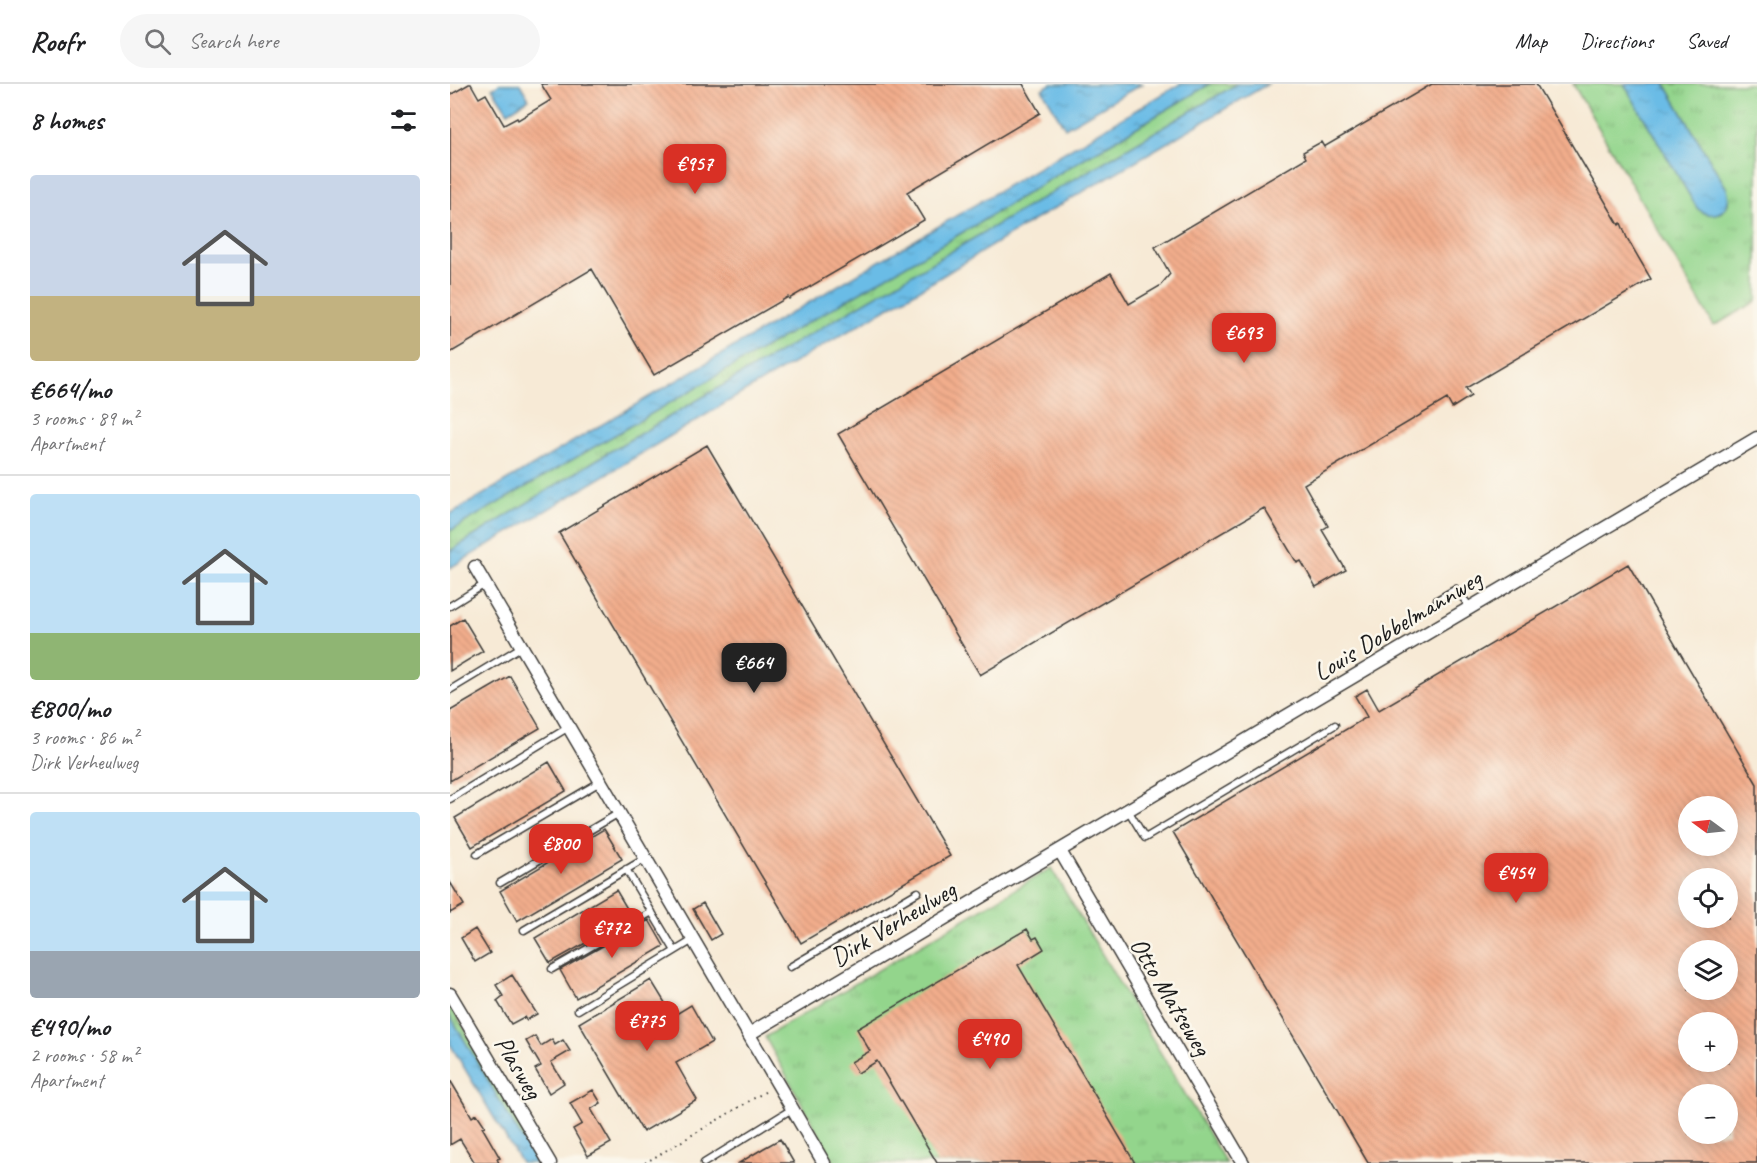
<!DOCTYPE html>
<html lang="en">
<head>
<meta charset="utf-8">
<style>
	body { margin:0; font-family:Caveat,sans-serif; background:#f6f6f6; color:#202124; height:100vh; display:flex; flex-direction:column; font-size:22px; white-space:nowrap }
	* { box-sizing:border-box; margin:0 }
	p { font-size:20px; color:#757577 }
	.icon { flex:none; width:33px; height:33px; fill:none; stroke:currentColor; stroke-width:2; stroke-linecap:round; stroke-linejoin:round }
	.map { position:relative; flex:1; overflow:hidden }
	.details { display:flex; flex-direction:column; background:#fff; width:450px }
	.details>* { flex:none }
	.needle { width:39px; rotate:285deg }
	.controls { position:absolute; left:1228px; top:712px; display:grid; gap:12px }
	.controls a { display:grid; place-items:center; width:60px; height:60px; border-radius:50%; background:#fff; box-shadow:0 3px 15px #0003; font-size:30px }
	.price { position:absolute; translate:-50% -51px; padding:0 14px; border-radius:12px; background:#d93025; color:#fff; font-size:20px; line-height:39px; filter:drop-shadow(0 2px 3px #0008) }
	.price::after { content:''; position:absolute; left:50%; top:36px; width:18px; height:14px; margin-left:-9px; background:inherit; clip-path:polygon(0 0,100% 0,50% 100%) }
	.price.current { background:#222; color:#fff }
	ul { padding:0; list-style:none }
	li { display:grid; align-content:center; gap:12px; height:318px; padding:0 30px }
	li+li { border-top:2px solid #e0e0e0 }
	li span { display:grid; place-items:center; height:186px; border-radius:6px; color:#555 }
	li>.icon { margin-inline-start:auto }
	span .icon { width:108px; height:108px; fill:#fffc; stroke-width:1 }
	li b { font-size:26px }
	h2 { display:flex; justify-content:space-between; align-items:center; height:72px; padding:0 30px; font-size:26px }
	header { display:flex; align-items:center; gap:36px; box-sizing:border-box; height:84px; padding:0 30px; background:#fff; border-bottom:2px solid #e0e0e0 }
	header strong { font-size:28px }
	nav { display:flex; gap:33px; margin-inline-start:auto; font-size:21px }
	.search { width:420px; height:54px; background:#f6f6f6; display:flex; align-items:center; gap:15px; box-sizing:border-box; padding:0 21px; border-radius:33px; color:#757577; font-size:22px }
	main { display:flex; flex:1; min-height:0 }
	.map>svg:first-child { display:block }
	.grass { fill:url(#grass-tufts); stroke:#587854; stroke-width:1.5 }
	.water { fill:url(#water-ripples); stroke:#446c81; stroke-width:1.5 }
	.building { fill:url(#building-back-hatch); fill-rule:evenodd }
	.lines { fill:none; stroke-linecap:round; stroke-linejoin:round }
	.service-casing { stroke:#3d3b38; stroke-width:9 }
	.minor-casing { stroke:#3d3b38; stroke-width:15 }
	.path { stroke:#3d3b38; stroke-width:2; stroke-dasharray:1.5 4.5; stroke-linecap:butt }
	.service { stroke:#fff; stroke-width:6 }
	.minor { stroke:#fff; stroke-width:12 }
	.labels { text-anchor:middle; stroke-width:5; stroke-linejoin:round; paint-order:stroke }
	.street-label { font-size:26px; fill:#1c1c1c; stroke:#fbf7ec }
</style>
</head>
<body>
<header>
<strong>Roofr</strong>
<div class="search"><svg class="icon" aria-label="search" viewBox="0 0 24 24"><circle cx="10" cy="10" r="6"/><path d="M15 15l6 6"/></svg>Search here</div>
<nav><a>Map</a><a>Directions</a><a>Saved</a></nav>
</header>
<main>
<section class="details">
<h2>8 homes<svg class="icon" aria-label="filters" viewBox="0 0 24 24"><path d="M4 7h16M4 17h16"/><circle cx="9" cy="7" r="2"/><circle cx="15" cy="17" r="2"/></svg></h2>
<ul>
<li><span style="background:linear-gradient(#c9d6e8 65%,#c2b280 0)"><svg class="icon" aria-label="home" viewBox="0 0 24 24"><path d="M3 11l9-7 9 7M6 9v11h12V9"/></svg></span><div><b>€664/mo</b><p>3 rooms · 89 m²</p><p>Apartment</p></div></li>
<li><span style="background:linear-gradient(#bfe0f5 75%,#8fb573 0)"><svg class="icon" aria-label="home" viewBox="0 0 24 24"><path d="M3 11l9-7 9 7M6 9v11h12V9"/></svg></span><div><b>€800/mo</b><p>3 rooms · 86 m²</p><p>Dirk Verheulweg</p></div></li>
<li><span style="background:linear-gradient(#bfe0f5 75%,#9aa5b1 0)"><svg class="icon" aria-label="home" viewBox="0 0 24 24"><path d="M3 11l9-7 9 7M6 9v11h12V9"/></svg></span><div><b>€490/mo</b><p>2 rooms · 58 m²</p><p>Apartment</p></div></li>
</ul>
</section>
<div class="map">
<svg width="1307" height="1079" viewBox="0 0 1307 1079">
	<defs>
		<pattern id="grass-tufts" width="24" height="20" patternUnits="userSpaceOnUse" patternTransform="scale(1.5)"><rect width="24" height="20" fill="#93d58c"/><path d="M3 7l-1-3M5 7V3M7 7l1-3M15 17l-1-3M17 17v-4M19 17l1-3" fill="none" stroke="#7eb678"/></pattern>
		<pattern id="water-ripples" width="26" height="14" patternUnits="userSpaceOnUse" patternTransform="scale(1.5)"><rect width="26" height="14" fill="#6bbce6"/><path d="M2 4q2-2 4 0t4 0M15 11q2-2 4 0t4 0" fill="none" stroke="#5ca1c5"/></pattern>
		<pattern id="building-back-hatch" width="6" height="6" patternUnits="userSpaceOnUse" patternTransform="scale(1.5)"><rect width="6" height="6" fill="#f2ad8c"/><path d="M-1 5l2 2M0 0l6 6M5-1l2 2" fill="none" stroke="#cf9478"/></pattern>
	</defs>
	<rect width="100%" height="100%" fill="#fbf7ec"/>
	<filter id="ink" filterUnits="userSpaceOnUse"><feTurbulence type="fractalNoise" baseFrequency=".0167" numOctaves="2"/><feDisplacementMap in="SourceGraphic" scale="12" xChannelSelector="R" yChannelSelector="G"/><feConvolveMatrix kernelMatrix="1 2 1 2 8 2 1 2 1" color-interpolation-filters="sRGB"/></filter>
	<filter id="wash" filterUnits="userSpaceOnUse"><feTurbulence type="fractalNoise" baseFrequency=".008" numOctaves="4" result="noise"/><feDisplacementMap in="SourceGraphic" scale="24" xChannelSelector="R" yChannelSelector="G"/><feGaussianBlur stdDeviation="1.35" result="paint"/><feColorMatrix in="noise" values="0 0 0 0 0 0 0 0 0 0 0 0 0 0 0 0 0 1.4 0 .05"/><feComposite in="paint" operator="in"/></filter>
	<g filter="url(#wash)">
		<rect width="100%" height="100%" fill="#f7ead6"/>
		<path class="grass" d="M760,0H787L159,368L0,467V447L532,137L621,82Z
			M1123,0H1174L1247,124C1255,132 1272,134 1278,120C1279,116 1278,110 1277,105L1215,0H1307V217L1264,242Z
			M601,784L776,1079H385L315,953Z
			M0,920L93,1079H86L2,935L0,932Z"/>
		<path class="water" d="M49,0H70L79,15L58,28L42,4Z
			M601,0H692L615,44L592,5Z
			M730,0H760L621,82L532,137L0,447V430Z
			M787,0H818L574,142L484,197L294,308L0,484V467L159,368Z
			M1174,0H1215L1277,105C1284,126 1263,139 1247,124Z
			M0,932L2,935L86,1079H71L0,960Z"/>
		<g id="blocks">
			<path class="building" d="M19,0H21L29,14L36,10L54,41L67,34L68,36L101,16L91,0H573L590,29L457,108L474,136L339,215L338,213L204,291L142,185L0,269V11Z
				M982,0H1086L1169,141L1171,139L1177,154L1201,195L1016,304L1021,312L1002,324L997,315L854,400L878,442L872,446L896,486L866,503L851,477L847,479L814,424L530,591L388,350L661,189L679,220L710,202L720,190L705,163L856,74L853,68L871,58L874,63Z
				M257,361L500,772L351,859L109,449Z
				M1178,480L1307,700V1079H918L723,748L917,633L905,612L917,605L929,626ZM1239,723H1278V762H1239ZM1239,795H1278V834H1239ZM1239,867H1278V906H1239ZM1239,939H1278V978H1239ZM1239,1011H1278V1050H1239Z
				M13,534L33,567L0,587V542Z
				M60,592L90,644L0,697V627Z
				M99,678L116,707L22,763L5,734Z
				M154,745L172,775L67,837L50,807Z
				M0,798L14,821L0,829Z
				M166,806L182,833L100,879L85,854Z
				M253,819L271,850L261,856L243,825Z
				M199,836L214,862L126,914L110,886Z
				M25,845L40,869L25,878L11,854Z
				M577,845L583,855L587,853L594,865L568,881L685,1079H487L427,977L408,989L401,978L420,967L407,945Z
				M62,891L87,930L76,936L74,933L61,940L47,917L53,912L46,901Z
				M201,896L223,932L241,921L262,958L226,979L247,1016L193,1048L129,939Z
				M85,952L91,962L102,955L105,961L113,956L120,967L101,978L114,999L99,1009L85,985L91,982L76,957Z
				M0,996L22,1033L27,1030L35,1042L32,1043L50,1074L47,1075L49,1079H25L10,1055L0,1061Z
				M143,1006L151,1019L141,1025L161,1059L138,1072L123,1045L132,1040L120,1019Z
				M330,1055L344,1079H289L314,1064Z"/>
		</g>
	</g>
	<g filter="url(#ink)">
		<use href="#blocks" fill-opacity="0" stroke="#3d3b38" stroke-width="1.5"/>
		<g class="lines">
			<defs>
				<path id="service" d="M987,516L1006,505L1020,523
					M0,522L35,500
					M0,606L71,563
					M0,715L119,643
					M678,726L695,754L885,641
					M27,770L150,698
					M176,785L225,867
					M50,799L169,729
					M74,846L196,774
					M340,883L468,808
					M102,885L202,828
					M128,926L243,856
					M254,1079L342,1025"/>
				<path id="minor" d="M25,483L374,1079
					M610,767L793,1079
					M0,910L100,1079
					M299,950L1307,354"/>
			</defs>
			<use href="#service" class="service-casing"/>
			<use href="#minor" class="minor-casing"/>
			<path class="path" d="M195,1079L318,1006"/>
			<use href="#service" class="service"/>
			<use href="#minor" class="minor"/>
		</g>
	</g>
	<g class="labels">
		<g class="street-label">
			<text transform="translate(947 541) rotate(-31)" y="9">Louis Dobbelmannweg</text>
			<text transform="translate(443 839) rotate(-31)" y="9">Dirk Verheulweg</text>
			<text transform="translate(721 912) rotate(59)" y="9">Otto Matseweg</text>
			<text transform="translate(69 983) rotate(59)" y="9">Plasweg</text>
		</g>
	</g>
</svg>
<div class="controls">
<a><svg class="needle" viewBox="-14 -14 28 28"><path d="M0-13l5 13h-10z" fill="#e53935"/><path d="M0 13l5-13h-10z" fill="#757577"/></svg></a>
<a><svg class="icon" aria-label="locate" viewBox="0 0 24 24"><circle cx="12" cy="12" r="6"/><path d="M12 2v4M12 18v4M2 12h4M18 12h4"/></svg></a>
<a><svg class="icon" aria-label="layers" viewBox="0 0 24 24"><path d="M12 4l9 5-9 5-9-5zM3 14l9 5 9-5"/></svg></a>
<a>+</a>
<a>−</a>
</div>
<b class="price" style="left:245px;top:111px">€957</b>
<b class="price" style="left:794px;top:280px">€693</b>
<b class="price current" style="left:304px;top:610px">€664</b>
<b class="price" style="left:111px;top:791px">€800</b>
<b class="price" style="left:1066px;top:820px">€454</b>
<b class="price" style="left:162px;top:875px">€772</b>
<b class="price" style="left:197px;top:968px">€775</b>
<b class="price" style="left:540px;top:986px">€490</b>
</div>
</main>
</body>
</html>
